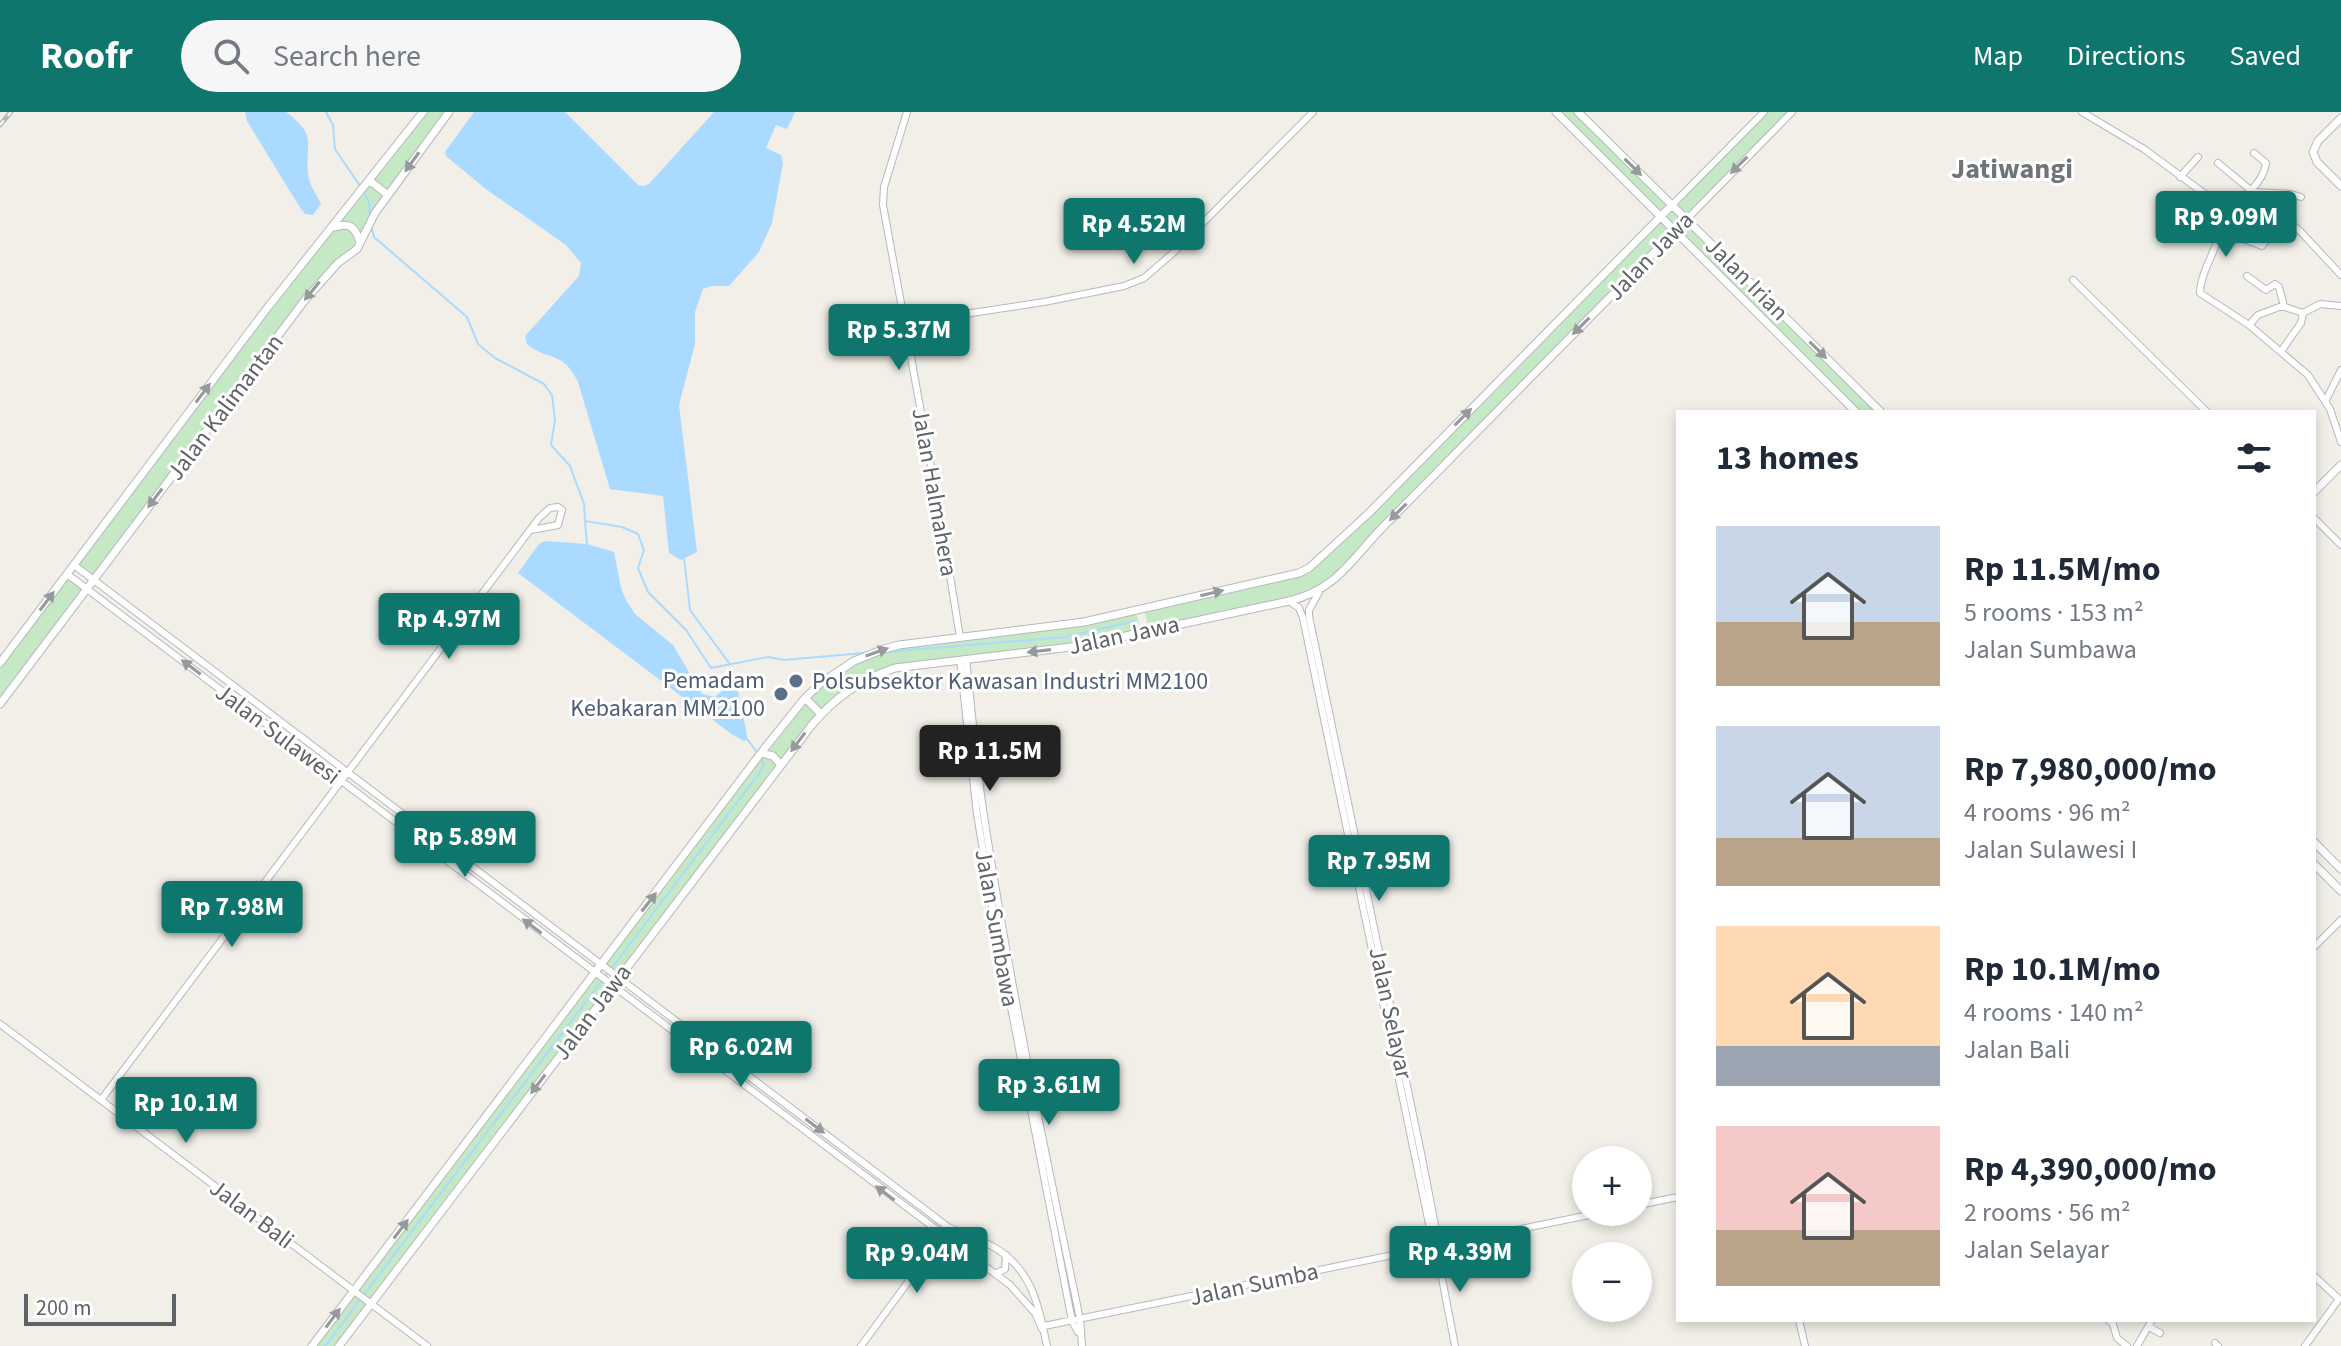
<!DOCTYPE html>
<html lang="en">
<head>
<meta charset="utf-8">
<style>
	body { margin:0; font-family:"Source Sans 3",sans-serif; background:#f6f6f7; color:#1f2937; height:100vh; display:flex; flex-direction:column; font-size:30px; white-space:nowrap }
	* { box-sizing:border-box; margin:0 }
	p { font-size:26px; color:#747a83 }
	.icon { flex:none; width:44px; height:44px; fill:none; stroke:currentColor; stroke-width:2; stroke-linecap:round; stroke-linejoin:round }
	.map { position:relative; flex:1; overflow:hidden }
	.drawer { position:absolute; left:1676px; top:298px; width:640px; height:912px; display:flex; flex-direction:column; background:#fff; border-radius:0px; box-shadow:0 4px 12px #0003 }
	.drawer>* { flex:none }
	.controls { position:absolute; left:1572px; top:1034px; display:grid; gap:16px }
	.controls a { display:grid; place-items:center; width:80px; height:80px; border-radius:50%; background:#fff; box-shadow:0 4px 12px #0003; font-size:40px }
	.scale { position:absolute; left:24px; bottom:20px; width:152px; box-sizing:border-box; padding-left:8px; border:4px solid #5f6368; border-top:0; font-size:22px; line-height:28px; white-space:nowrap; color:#5f6368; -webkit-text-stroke:6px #fff; paint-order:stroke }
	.price { position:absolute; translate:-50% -68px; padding:0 18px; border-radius:8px; background:#0f766e; color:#fff; font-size:26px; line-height:52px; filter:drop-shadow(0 2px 4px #0008) }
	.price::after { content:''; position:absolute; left:50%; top:48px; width:24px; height:18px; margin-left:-12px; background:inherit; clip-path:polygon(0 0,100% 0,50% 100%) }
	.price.active { background:#222; color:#fff }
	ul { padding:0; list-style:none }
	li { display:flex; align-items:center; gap:24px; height:200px; padding:0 40px }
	li span { display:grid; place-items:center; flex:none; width:224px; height:160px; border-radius:0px; color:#555 }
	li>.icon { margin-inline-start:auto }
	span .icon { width:96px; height:96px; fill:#fffc; stroke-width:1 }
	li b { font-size:34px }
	h2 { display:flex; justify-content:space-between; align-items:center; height:96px; padding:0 40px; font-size:34px }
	header { display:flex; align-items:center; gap:48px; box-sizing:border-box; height:112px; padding:0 40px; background:#0f766e; color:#fff }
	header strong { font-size:38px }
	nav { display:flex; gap:44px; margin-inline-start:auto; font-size:28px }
	.search { width:560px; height:72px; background:#f6f6f7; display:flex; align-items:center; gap:20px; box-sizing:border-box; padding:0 28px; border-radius:44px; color:#747a83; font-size:30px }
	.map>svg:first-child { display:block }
	.green { fill:#c5e8c5 }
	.water { fill:#aadaff }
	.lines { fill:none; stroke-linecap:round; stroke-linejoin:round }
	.stream { stroke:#aadaff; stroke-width:2 }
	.minor-casing { stroke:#b5b8bc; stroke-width:8 }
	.tertiary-casing { stroke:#b5b8bc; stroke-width:9 }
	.minor { stroke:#fff; stroke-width:6 }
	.tertiary { stroke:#fff; stroke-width:7 }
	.rail-casing { stroke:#b6b7b8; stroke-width:5 }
	.rail { stroke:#fff; stroke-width:2; stroke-dasharray:6; stroke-linecap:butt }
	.oneway { fill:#979a9d }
	.service-dot { fill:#5c6f8a; stroke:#fff; stroke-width:3 }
	.labels { text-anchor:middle; stroke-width:6; stroke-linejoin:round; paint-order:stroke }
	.street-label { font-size:24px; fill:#5f6368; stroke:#fff }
	.service-label { font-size:24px; fill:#4e5e75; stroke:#fff; text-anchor:end }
	.quarter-label { font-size:28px; font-weight:bold; fill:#70757a; stroke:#fff }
</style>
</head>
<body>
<header>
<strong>Roofr</strong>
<div class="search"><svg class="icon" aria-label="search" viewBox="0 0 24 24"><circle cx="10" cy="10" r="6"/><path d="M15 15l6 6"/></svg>Search here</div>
<nav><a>Map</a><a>Directions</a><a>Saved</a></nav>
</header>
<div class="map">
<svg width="2341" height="1234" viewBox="0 0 2341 1234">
	<rect width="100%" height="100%" fill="#f1efe8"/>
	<path class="green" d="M423,0H449L375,101L357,137L338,151L93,468L74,453Z
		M1556,0H1578L1672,93L1764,0H1793L1687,107L1881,300H1857L1675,120L1319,480L1149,518L1144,497L1309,456L1661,105Z
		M67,462L87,477L0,592V551Z
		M1136,499L1141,520L1046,539L895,556L833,589L619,866L601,852L805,586L836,560L899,533L1084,510Z
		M594,861L612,874L339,1234H312Z"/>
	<path class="water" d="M245,0H286C318,24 305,30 308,62C309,73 317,83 321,92L313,103L305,102L299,94L247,9Z
		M474,0H565L638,73L643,74L649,72L714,0H795L787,17L776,13L766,36L781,43L783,51L772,111L759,140L729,174H711L703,177L695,200V232L679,293L697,440L681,448L669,441L663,384L610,377L578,270C562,237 548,250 527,232L525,224L579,164L581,151L566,133L487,78L446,44L445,40Z
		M545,429L587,432L614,440L621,476L626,488L635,502L673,533L702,582L715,585L727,575L738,579L748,628L744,629L733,623L518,461L539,432Z"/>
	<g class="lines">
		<path class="stream" d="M326,0L333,13L335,37L360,74
			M363,79L369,90L370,103
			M371,113L374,125L467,205L478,232L495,246L544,272L552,283L555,308L551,333L570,354L584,392L585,409L622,415L638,422L644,438L638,456L648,480L686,518L711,556L768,545L784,548L864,541
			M585,410L587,432
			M684,446L690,498L729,551
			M885,540L1066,525L1135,509
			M748,628L756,639
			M611,857L763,656V649
			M325,1234L607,862"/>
		<defs>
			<path id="minor" d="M907,0L884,75L883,93L941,409L960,525
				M2082,0L2144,37L2220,93C2231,121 2200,154 2200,181L2249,213L2308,263L2330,297L2341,330
				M2218,51L2300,119L2341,163
				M2180,65L2198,45
				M2253,80L2291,82L2301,85
				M1672,93L1764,0
				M2222,97C2240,92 2264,70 2266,51L2254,41
				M1687,107L1792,0
				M2220,118L2262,134L2281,106
				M2247,164L2266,178L2275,172L2279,175L2284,194
				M2073,168L2207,300
				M905,211L1044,190L1124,174L1144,166L1173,141L1313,0
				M2249,213L2258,203L2282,194L2303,201L2320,192L2341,194
				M2282,238L2301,211L2303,201
				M2326,288L2341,258
				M2314,406L2341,433
				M74,453L948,1115C962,1122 976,1126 990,1133C1032,1155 1038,1192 1047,1234
				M67,462L1010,1173L1035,1201L1042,1217
				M1289,489L1299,496L1303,506L1429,1112L1436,1135L1438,1128L1421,1041L1309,504V498L1319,480
				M966,547C972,599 976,652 984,704C1010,873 1045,1040 1080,1207L1082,1234
				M960,548L977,702L996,818L1072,1209L1078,1220
				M2314,835L2341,808
				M0,912L427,1234
				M101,988L539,406L550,396L558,395L562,398L558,413L531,418
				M1638,1093L1678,1085
				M1436,1135L1455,1234
				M995,1162L1005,1157L1006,1143
				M1799,1208L1805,1234
				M2108,1208L2113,1212L2117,1226L2127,1234
				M1044,1214L1604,1100
				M2149,1215L2160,1221
				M2215,1231L2218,1234
				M861,1234L944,1121
				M2137,1234L2152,1208
				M2305,1234L2339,1187L2314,1164"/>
			<path id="tertiary" d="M1556,0L1856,300
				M1578,0L1881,300
				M2341,6L2318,29L2313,40L2317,50L2341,74
				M370,69L388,83
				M335,115C350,110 355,115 360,130
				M2314,380L2341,353
				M0,551L268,195L423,0
				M805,586L821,602
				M0,592L305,188L338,151L357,137L375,101L449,0
				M761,641L773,644L781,653
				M2314,730L2341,757
				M2314,752L2341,779
				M312,1234L764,637L805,586L821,571L854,549L884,537L899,533L1084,510L1299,461L1309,456L1370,400L1672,93
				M339,1234L811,614C834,586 860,568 895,556L1079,534L1289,489C1336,478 1350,449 1382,416L1687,107"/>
		</defs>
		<use href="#minor" class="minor-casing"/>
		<use href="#tertiary" class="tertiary-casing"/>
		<use href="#minor" class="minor"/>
		<use href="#tertiary" class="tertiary"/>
		<defs>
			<path id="rail" d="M0,13L11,0"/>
		</defs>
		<use href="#rail" class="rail-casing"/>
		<use href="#rail" class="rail"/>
	</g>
	<defs><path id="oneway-solid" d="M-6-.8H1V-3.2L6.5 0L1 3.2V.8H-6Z" transform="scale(2)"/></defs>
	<g class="oneway">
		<use href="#oneway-solid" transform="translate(412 50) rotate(126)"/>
		<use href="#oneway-solid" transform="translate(1739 53) rotate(135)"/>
		<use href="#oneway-solid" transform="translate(1633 55) rotate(45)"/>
		<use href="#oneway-solid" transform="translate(312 179) rotate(129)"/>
		<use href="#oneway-solid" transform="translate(1581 214) rotate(135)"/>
		<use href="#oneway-solid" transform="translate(1818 238) rotate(45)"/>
		<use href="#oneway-solid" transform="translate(203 281) rotate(-53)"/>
		<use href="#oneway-solid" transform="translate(1463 305) rotate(-45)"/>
		<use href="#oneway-solid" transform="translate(155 386) rotate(127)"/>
		<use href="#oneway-solid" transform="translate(1398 400) rotate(135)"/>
		<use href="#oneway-solid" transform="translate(1212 481) rotate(-13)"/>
		<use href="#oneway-solid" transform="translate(47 489) rotate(-53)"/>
		<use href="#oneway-solid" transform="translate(1039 539) rotate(173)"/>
		<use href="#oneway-solid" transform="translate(877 540) rotate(-19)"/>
		<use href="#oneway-solid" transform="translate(191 555) rotate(-143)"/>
		<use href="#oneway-solid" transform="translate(798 630) rotate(127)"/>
		<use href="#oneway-solid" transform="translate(649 790) rotate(-52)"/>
		<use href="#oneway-solid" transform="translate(532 814) rotate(-143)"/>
		<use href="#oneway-solid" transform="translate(538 972) rotate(127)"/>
		<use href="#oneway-solid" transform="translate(815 1014) rotate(37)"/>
		<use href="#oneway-solid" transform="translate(885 1081) rotate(-143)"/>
		<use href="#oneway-solid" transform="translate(401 1117) rotate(-53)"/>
		<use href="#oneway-solid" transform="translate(333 1206) rotate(-53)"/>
	</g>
	<g class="service-dot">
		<circle cx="796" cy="569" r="8"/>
		<circle cx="781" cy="582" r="8"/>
	</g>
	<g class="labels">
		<g class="street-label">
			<text transform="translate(1650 144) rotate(-46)" y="8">Jalan Jawa</text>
			<text transform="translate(1747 167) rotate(45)" y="8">Jalan Irian</text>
			<text transform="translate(225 295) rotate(-53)" y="8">Jalan Kalimantan</text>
			<text transform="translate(935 380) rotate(80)" y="8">Jalan Halmahera</text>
			<text transform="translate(1124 523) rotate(-12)" y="8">Jalan Jawa</text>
			<text transform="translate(278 622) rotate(37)" y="8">Jalan Sulawesi</text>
			<text transform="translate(997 816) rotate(80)" y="8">Jalan Sumbawa</text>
			<text transform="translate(592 900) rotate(-53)" y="8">Jalan Jawa</text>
			<text transform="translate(1391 901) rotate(78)" y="8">Jalan Selayar</text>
			<text transform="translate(252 1102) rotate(37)" y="8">Jalan Bali</text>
			<text transform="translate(1254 1172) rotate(-12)" y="8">Jalan Sumba</text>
		</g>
		<g class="service-label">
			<text x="765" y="576">Pemadam<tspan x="765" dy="28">Kebakaran MM2100</tspan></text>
			<text x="812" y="577" text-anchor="start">Polsubsektor Kawasan Industri MM2100</text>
		</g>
		<g class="quarter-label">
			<text x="2012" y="66">Jatiwangi</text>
		</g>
	</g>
</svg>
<div class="controls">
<a>+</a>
<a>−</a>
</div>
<div class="scale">200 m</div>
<b class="price" style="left:2226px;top:147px">Rp 9.09M</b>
<b class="price" style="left:1134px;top:154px">Rp 4.52M</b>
<b class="price" style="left:899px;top:260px">Rp 5.37M</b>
<b class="price" style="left:449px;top:549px">Rp 4.97M</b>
<b class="price active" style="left:990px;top:681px">Rp 11.5M</b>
<b class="price" style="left:465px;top:767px">Rp 5.89M</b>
<b class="price" style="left:1379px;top:791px">Rp 7.95M</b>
<b class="price" style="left:232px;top:837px">Rp 7.98M</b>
<b class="price" style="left:741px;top:977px">Rp 6.02M</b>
<b class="price" style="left:1049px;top:1015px">Rp 3.61M</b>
<b class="price" style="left:186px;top:1033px">Rp 10.1M</b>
<b class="price" style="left:1460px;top:1182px">Rp 4.39M</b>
<b class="price" style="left:917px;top:1183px">Rp 9.04M</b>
<section class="drawer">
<h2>13 homes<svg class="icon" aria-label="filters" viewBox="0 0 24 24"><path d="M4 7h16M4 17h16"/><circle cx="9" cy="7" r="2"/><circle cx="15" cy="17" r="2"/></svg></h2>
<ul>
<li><span style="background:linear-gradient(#c9d6e8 60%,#b9a48a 0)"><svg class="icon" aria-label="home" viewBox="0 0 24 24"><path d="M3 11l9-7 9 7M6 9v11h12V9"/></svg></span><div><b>Rp 11.5M/mo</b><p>5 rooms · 153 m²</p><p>Jalan Sumbawa</p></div></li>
<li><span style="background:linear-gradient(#c9d6e8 70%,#b9a48a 0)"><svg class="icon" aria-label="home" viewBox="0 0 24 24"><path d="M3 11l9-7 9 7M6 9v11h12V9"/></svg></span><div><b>Rp 7,980,000/mo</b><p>4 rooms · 96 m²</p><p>Jalan Sulawesi I</p></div></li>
<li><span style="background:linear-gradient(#ffd9b3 75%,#9aa5b1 0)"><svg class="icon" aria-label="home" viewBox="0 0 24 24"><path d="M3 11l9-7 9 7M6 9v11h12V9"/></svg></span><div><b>Rp 10.1M/mo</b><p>4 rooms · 140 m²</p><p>Jalan Bali</p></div></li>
<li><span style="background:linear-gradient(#f6c9c9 65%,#b9a48a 0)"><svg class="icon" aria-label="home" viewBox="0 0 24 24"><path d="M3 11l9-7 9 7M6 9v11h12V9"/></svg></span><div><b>Rp 4,390,000/mo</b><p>2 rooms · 56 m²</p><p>Jalan Selayar</p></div></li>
</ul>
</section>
</div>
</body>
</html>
